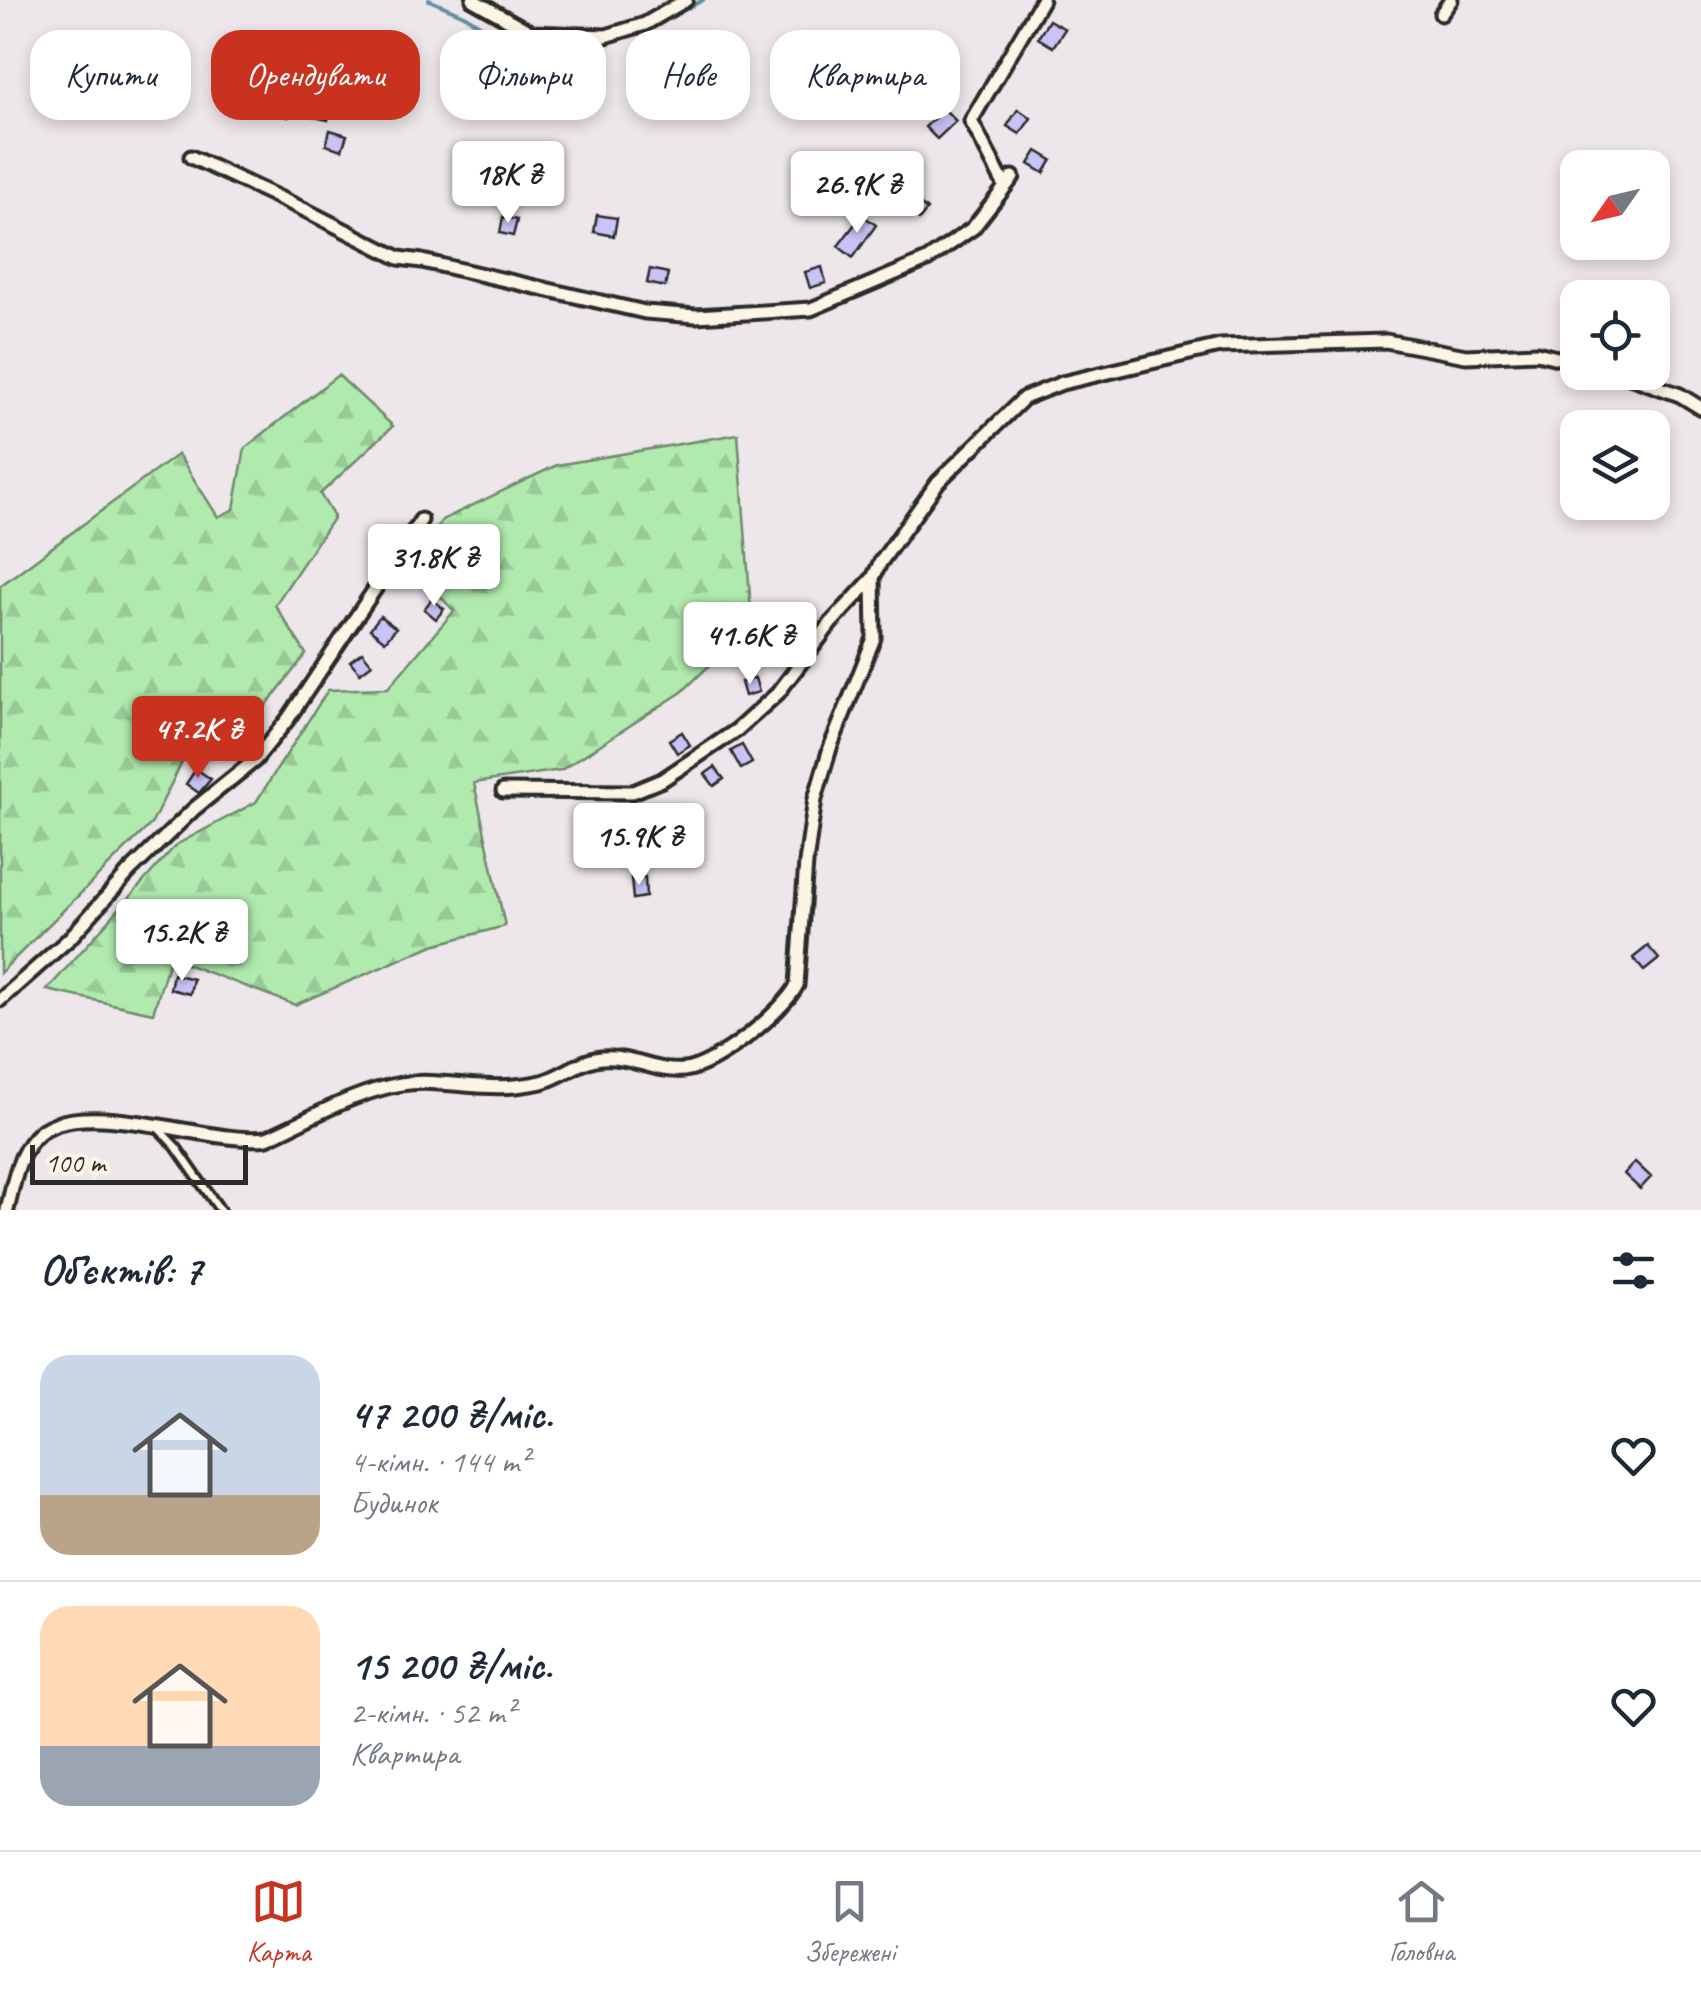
<!DOCTYPE html>
<html lang="uk">
<head>
<meta charset="utf-8">
<style>
	body { margin:0; font-family:Caveat,sans-serif; background:#f2f2f3; color:#1f2937; height:100vh; display:flex; flex-direction:column; font-size:38px; white-space:nowrap }
	* { box-sizing:border-box; margin:0 }
	p { font-size:32px; color:#747a83 }
	.icon { flex:none; width:55px; height:55px; fill:none; stroke:currentColor; stroke-width:2; stroke-linecap:round; stroke-linejoin:round }
	.map { position:relative; height:1210px; overflow:hidden }
	.side { display:flex; flex-direction:column; background:#fff; flex:1 }
	.side>* { flex:none }
	.hud { position:absolute; left:30px; top:30px; width:1000px; height:90px; display:flex; gap:20px }
	.needle { width:65px; rotate:236deg }
	.tools { position:absolute; left:1560px; top:150px; display:grid; gap:20px }
	.tools a { display:grid; place-items:center; width:110px; height:110px; border-radius:20px; background:#fff; box-shadow:0 5px 15px #0003; font-size:50px }
	.scale { position:absolute; left:30px; bottom:25px; width:218px; box-sizing:border-box; padding-left:10px; border:5px solid #2b2b2b; border-top:0; font-size:28px; line-height:35px; white-space:nowrap; color:#2b2b2b; -webkit-text-stroke:8px #fcf5e5; paint-order:stroke }
	.price { position:absolute; translate:-50% -85px; padding:0 22px; border-radius:10px; background:#fff; color:#222; font-size:32px; line-height:65px; filter:drop-shadow(0 2px 5px #0008) }
	.price::after { content:''; position:absolute; left:50%; top:60px; width:30px; height:22px; margin-left:-15px; background:inherit; clip-path:polygon(0 0,100% 0,50% 100%) }
	.price.on { background:#c8321e; color:#fff }
	ul { padding:0; list-style:none }
	li { display:flex; align-items:center; gap:30px; height:250px; padding:0 40px }
	li+li { border-top:2px solid #e0e1e3 }
	li span { display:grid; place-items:center; flex:none; width:280px; height:200px; border-radius:30px; color:#555 }
	li>.icon { margin-inline-start:auto }
	span .icon { width:120px; height:120px; fill:#fffc; stroke-width:1 }
	li b { font-size:42px }
	h2 { display:flex; justify-content:space-between; align-items:center; height:120px; padding:0 40px; font-size:42px }
	.pill { padding:0 35px; border-radius:30px; background:#fff; box-shadow:0 5px 15px #0003; font-size:35px; line-height:90px }
	.pill.on { background:#c8321e; color:#fff }
	.tab-bar { display:flex; justify-content:space-around; align-items:center; height:140px; border-top:2px solid #e0e1e3; background:#fff; font-size:28px; color:#747a83 }
	.tab-bar a { display:grid; justify-items:center; gap:5px }
	.tab-bar .on { color:#c8321e }
	.map>svg:first-child { display:block }
	.forest { fill:url(#forest-firs); stroke:#6e8a6c; stroke-width:2.5 }
	.lines { fill:none; stroke-linecap:round; stroke-linejoin:round }
	.stream { stroke:#63909c; stroke-width:4 }
	.building { fill:#cac3f6; stroke:#2b2b2b; stroke-width:2.5 }
	.lane-casing { stroke:#2b2b2b; stroke-width:14 }
	.street-casing { stroke:#2b2b2b; stroke-width:19 }
	.lane { stroke:#fcf5e5; stroke-width:6 }
	.street { stroke:#fcf5e5; stroke-width:11 }
</style>
</head>
<body>
<div class="map">
<svg width="1701" height="1210" viewBox="0 0 1701 1210">
	<defs>
		<pattern id="forest-firs" width="22" height="20" patternUnits="userSpaceOnUse" patternTransform="scale(2.5)"><rect width="22" height="20" fill="#b0eaae"/><path d="M5 1l3.5 6h-7zM16 11l3.5 6h-7z" fill="#98c996"/></pattern>
	</defs>
	<rect width="100%" height="100%" fill="#ede6ea"/>
	<filter id="ink" filterUnits="userSpaceOnUse"><feTurbulence type="fractalNoise" baseFrequency=".01" numOctaves="2"/><feDisplacementMap in="SourceGraphic" scale="20" xChannelSelector="R" yChannelSelector="G"/><feConvolveMatrix kernelMatrix="1 2 1 2 8 2 1 2 1" color-interpolation-filters="sRGB"/></filter>
	<g filter="url(#ink)">
		<path class="forest" d="M338,375L393,426L320,494L334,517L275,605L306,654L245,733L203,719L152,823L0,973V586L178,454L218,517L234,509L245,448Z
			M738,434L752,624L682,692L561,770L474,783L505,926L433,945L295,1005L170,958L153,1013L47,990L176,845L256,802L328,690L388,688L454,611L413,567L442,520L557,465Z"/>
		<g class="lines">
			<path class="stream" d="M429,0L464,15L500,38L558,50L641,33L703,0"/>
		</g>
		<path class="building" d="M1049,20L1065,29L1053,47L1038,38Z
			M238,83L251,89L242,111L228,105Z
			M275,95L292,99L288,117L271,113Z
			M318,99L333,103L328,120L314,117Z
			M944,109L956,121L937,139L925,127Z
			M1018,109L1031,118L1020,134L1007,126Z
			M330,130L347,135L342,150L326,145Z
			M1037,151L1052,160L1044,173L1029,164Z
			M914,199L927,210L919,220L906,209Z
			M597,215L617,218L614,236L594,232Z
			M862,215L876,225L853,258L838,246Z
			M503,217L517,220L513,236L500,233Z
			M822,267L826,283L810,288L805,272Z
			M650,269L668,273L665,287L647,283Z
			M432,599L444,609L436,619L424,609Z
			M380,616L396,628L385,641L370,629Z
			M362,652L372,664L360,673L350,661Z
			M755,678L759,692L745,696L741,682Z
			M682,732L690,745L677,753L669,740Z
			M742,745L752,763L741,769L731,751Z
			M715,767L724,779L714,786L705,774Z
			M196,769L211,779L199,793L186,784Z
			M645,877L646,897L633,899L631,878Z
			M1648,946L1659,959L1644,971L1633,958Z
			M173,974L193,979L190,994L170,989Z
			M1635,1162L1651,1177L1640,1189L1624,1174Z"/>
		<g class="lines">
			<defs>
				<path id="lane" d="M157,1127L176,1147L220,1210"/>
				<path id="street" d="M473,0L532,33L606,36L645,24L686,0
					M1441,14L1451,0
					M191,157L303,209L399,258L422,261L645,312L696,316L811,309L927,260L973,228L1013,177
					M1005,186L971,121L1042,0
					M1616,372L1680,395L1701,408
					M503,791L633,792L662,780L737,730L778,693L831,623L873,578
					M0,1000L70,938L129,872L194,809L255,760L288,719L421,520
					M7,1210C13,1186 17,1157 34,1138C74,1091 210,1146 267,1138C312,1118 351,1093 401,1084C436,1078 477,1090 515,1086C524,1085 535,1084 545,1081C564,1075 581,1060 601,1058C630,1055 656,1073 684,1070C715,1067 783,1012 797,985L806,863L815,799L830,748L874,638L873,578L880,563L938,482L1024,398L1062,383L1220,346L1386,341L1466,356L1537,353L1578,363"/>
			</defs>
			<use href="#lane" class="lane-casing"/>
			<use href="#street" class="street-casing"/>
			<use href="#lane" class="lane"/>
			<use href="#street" class="street"/>
		</g>
	</g>
</svg>
<div class="tools">
<a><svg class="needle" viewBox="-14 -14 28 28"><path d="M0-13l5 13h-10z" fill="#e53935"/><path d="M0 13l5-13h-10z" fill="#747a83"/></svg></a>
<a><svg class="icon" aria-label="locate" viewBox="0 0 24 24"><circle cx="12" cy="12" r="6"/><path d="M12 2v4M12 18v4M2 12h4M18 12h4"/></svg></a>
<a><svg class="icon" aria-label="layers" viewBox="0 0 24 24"><path d="M12 4l9 5-9 5-9-5zM3 14l9 5 9-5"/></svg></a>
</div>
<div class="scale">100 m</div>
<b class="price" style="left:508px;top:226px">18K ₴</b>
<b class="price" style="left:857px;top:236px">26.9K ₴</b>
<b class="price" style="left:434px;top:609px">31.8K ₴</b>
<b class="price" style="left:750px;top:687px">41.6K ₴</b>
<b class="price on" style="left:198px;top:781px">47.2K ₴</b>
<b class="price" style="left:639px;top:888px">15.9K ₴</b>
<b class="price" style="left:182px;top:984px">15.2K ₴</b>
<div class="hud">
<a class="pill">Купити</a>
<a class="pill on">Орендувати</a>
<a class="pill">Фільтри</a>
<a class="pill">Нове</a>
<a class="pill">Квартира</a>
</div>
</div>
<section class="side">
<h2>Об’єктів: 7<svg class="icon" aria-label="filters" viewBox="0 0 24 24"><path d="M4 7h16M4 17h16"/><circle cx="9" cy="7" r="2"/><circle cx="15" cy="17" r="2"/></svg></h2>
<ul>
<li><span style="background:linear-gradient(#c9d6e8 70%,#b9a48a 0)"><svg class="icon" aria-label="home" viewBox="0 0 24 24"><path d="M3 11l9-7 9 7M6 9v11h12V9"/></svg></span><div><b>47 200 ₴/міс.</b><p>4-кімн. · 144 m²</p><p>Будинок</p></div><svg class="icon" aria-label="heart" viewBox="0 0 24 24"><path d="M12 20l-8-8c-3-5 5-10 8-4 3-6 11-1 8 4z"/></svg></li>
<li><span style="background:linear-gradient(#ffd9b3 70%,#9aa5b1 0)"><svg class="icon" aria-label="home" viewBox="0 0 24 24"><path d="M3 11l9-7 9 7M6 9v11h12V9"/></svg></span><div><b>15 200 ₴/міс.</b><p>2-кімн. · 52 m²</p><p>Квартира</p></div><svg class="icon" aria-label="heart" viewBox="0 0 24 24"><path d="M12 20l-8-8c-3-5 5-10 8-4 3-6 11-1 8 4z"/></svg></li>
</ul>
</section>
<nav class="tab-bar">
<a class="on"><svg class="icon" aria-label="map" viewBox="0 0 24 24"><path d="M3 6l6-2 6 2 6-2v14l-6 2-6-2-6 2zM9 4v14M15 6v14"/></svg>Карта</a>
<a><svg class="icon" aria-label="saved" viewBox="0 0 24 24"><path d="M7 4h10v16l-5-4-5 4z"/></svg>Збережені</a>
<a><svg class="icon" aria-label="home" viewBox="0 0 24 24"><path d="M3 11l9-7 9 7M6 9v11h12V9"/></svg>Головна</a>
</nav>
</body>
</html>
